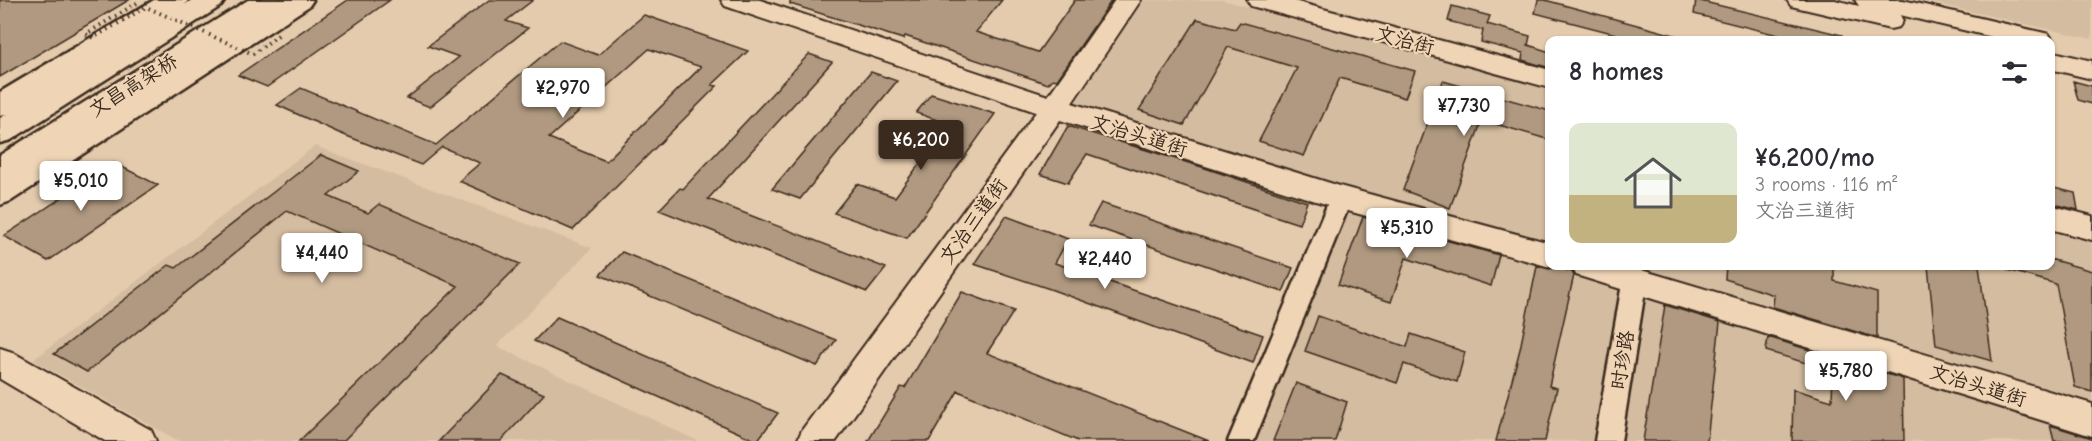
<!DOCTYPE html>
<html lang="en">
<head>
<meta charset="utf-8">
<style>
	body { margin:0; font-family:"Comic Neue","LXGW WenKai TC",sans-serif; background:#f2f2f3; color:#2b2b33; height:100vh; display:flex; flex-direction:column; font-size:22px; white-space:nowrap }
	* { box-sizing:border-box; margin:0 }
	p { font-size:20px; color:#7c7c81 }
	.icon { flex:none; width:33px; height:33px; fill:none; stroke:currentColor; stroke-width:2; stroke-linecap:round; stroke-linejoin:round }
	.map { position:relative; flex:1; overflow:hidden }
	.side { position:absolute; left:1545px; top:36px; width:510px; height:234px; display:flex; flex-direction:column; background:#fff; border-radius:12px; box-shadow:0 2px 4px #0004 }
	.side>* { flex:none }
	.price { position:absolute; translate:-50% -51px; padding:0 14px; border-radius:6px; background:#fff; color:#222; font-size:20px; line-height:39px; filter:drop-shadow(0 2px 3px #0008) }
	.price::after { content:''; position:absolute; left:50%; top:36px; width:18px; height:14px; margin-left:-9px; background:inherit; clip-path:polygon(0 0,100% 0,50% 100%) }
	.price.active { background:#3b2a1e; color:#fff }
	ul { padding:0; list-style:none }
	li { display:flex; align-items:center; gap:18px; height:150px; padding:0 24px }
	li span { display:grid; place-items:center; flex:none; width:168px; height:120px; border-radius:12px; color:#555 }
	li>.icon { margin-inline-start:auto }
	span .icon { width:72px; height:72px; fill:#fffc; stroke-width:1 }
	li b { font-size:26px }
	h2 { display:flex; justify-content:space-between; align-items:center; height:72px; padding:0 24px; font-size:26px }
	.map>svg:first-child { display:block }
	.built { fill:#d4bca0 }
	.building { fill:#b09980; stroke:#3b2a1e; stroke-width:1.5; fill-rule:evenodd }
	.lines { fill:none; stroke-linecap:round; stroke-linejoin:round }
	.street-casing { stroke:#3b2a1e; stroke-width:5 }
	.secondary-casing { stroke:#3b2a1e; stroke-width:4 }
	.primary-casing { stroke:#3b2a1e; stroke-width:5 }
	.highway-casing { stroke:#3b2a1e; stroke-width:5 }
	.street { fill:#efd5b6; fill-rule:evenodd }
	.secondary { fill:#efd5b6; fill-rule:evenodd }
	.primary { fill:#efd5b6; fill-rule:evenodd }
	.highway { fill:#efd5b6; fill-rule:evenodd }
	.path-bridge { stroke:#3b2a1e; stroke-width:4; stroke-dasharray:1.5 4.5; stroke-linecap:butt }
	.labels { text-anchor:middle; stroke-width:4.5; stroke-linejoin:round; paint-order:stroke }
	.street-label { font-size:20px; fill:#3b2a1e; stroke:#efd5b6 }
</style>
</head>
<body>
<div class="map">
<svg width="2092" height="441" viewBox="0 0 2092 441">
	<rect width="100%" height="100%" fill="#e4cbad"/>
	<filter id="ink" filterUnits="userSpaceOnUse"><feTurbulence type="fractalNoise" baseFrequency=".0167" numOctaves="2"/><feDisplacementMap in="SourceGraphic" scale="12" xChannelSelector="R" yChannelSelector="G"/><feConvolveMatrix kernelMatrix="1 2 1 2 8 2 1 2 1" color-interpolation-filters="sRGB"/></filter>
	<g filter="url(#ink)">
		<path class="built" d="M1143,0H1223L1549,89L1550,266H2050L2051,226L2092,237V441H1252L1353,193L1072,106Z
			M1920,0H2092V39Z
			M315,146L592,248L497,346L698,441H179L33,360Z"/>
		<path class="building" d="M0,0H129L0,77Z
			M348,0H390L267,87L238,75Z
			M489,0H533L506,21L528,28L430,107L407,98L459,57L428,46Z
			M790,0H1002L976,32L1038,52L1075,0H1112L1057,80L1053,79L1048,84L905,36L903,39L790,4Z
			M1538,0H1545L1678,36L1677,40H1639L1535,13Z
			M1696,0L1842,35L1841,40H1798L1694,14Z
			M1452,6L1490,16L1487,24L1530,36L1528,45L1550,52V68L1522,60L1523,53L1481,42L1483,30L1448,21Z
			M644,15L748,51L712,85L717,86L573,230L459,181L480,163L442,147L421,165L339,133L277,105L301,88L436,145L560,41L598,55ZM649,49L701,67L606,161L549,138Z
			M1197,19L1235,29L1240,22L1415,71L1405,98L1340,78L1304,156L1259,141L1297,68L1228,47L1184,125L1139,110Z
			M809,54L832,62L708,199L886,268L867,292L659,210L680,188L683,189Z
			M871,72L897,81L800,199L772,189Z
			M1443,81L1550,111V140L1482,120L1450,208L1403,190Z
			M2073,81L2092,86V104L2078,100Z
			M931,94L995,114L907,238L834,213L857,184L895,197L949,124L916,113Z
			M1068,126L1202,167L1307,202L1299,224L1087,154L1068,183L1040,174Z
			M321,155L359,171L328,196L368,213L379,204L520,264L343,441H299L458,286L287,211L87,372L54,354L169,265L176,268Z
			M114,163L158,185L48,261L4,236Z
			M2050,187L2075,193L2078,210L2050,203Z
			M1101,203L1293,268L1283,292L1089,225Z
			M1006,216L1068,239L1055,263L1263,335L1253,363L1050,289L974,264Z
			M1363,217L1499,255L1491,286L1406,258L1391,302L1338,285Z
			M622,252L836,340L817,366L600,275Z
			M2050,259L2092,271V392L2075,387L2056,284L2008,270L2009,266H2050Z
			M1537,266L1549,269L1558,267L1572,272L1574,275L1549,386L1557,388L1545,441H1496L1520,349Z
			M1726,266H1834V281L1877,293V338L1773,307L1774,295L1725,279Z
			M1928,266H1979L1992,361L1936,345Z
			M962,292L1014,311L987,353L1209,441H1078L958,391L929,441H868L901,387L905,388Z
			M1665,305L1720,322L1707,441H1643Z
			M1318,316L1407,347L1411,334L1465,352L1457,382L1404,364L1397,383L1305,351Z
			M557,317L778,413L757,441L534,341Z
			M1768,337L1903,379L1904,441H1792L1793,389L1832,401L1833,371L1766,351Z
			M502,375L544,394L501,441H439Z
			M1296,383L1347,402L1335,441H1273Z
			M2050,425L2092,438V441H2054Z"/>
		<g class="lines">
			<defs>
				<path id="street" d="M1341,190L1349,192L1352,198L1254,441H1228L1330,198L1333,192Z
					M1635,269L1643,272L1647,278L1621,441H1595L1623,278L1627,272Z"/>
				<path id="secondary" d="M721,0H760L1048,96L1115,0H1141L1072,103L1343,187L1550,243V266H1556L1550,267L1341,209L1060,120L836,441H797L802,430L1036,112L725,6Z
					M1247,0H1290L1550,70V88L1251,6Z
					M1787,0H1835L1859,6L1855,0H1903L2049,34L2053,40L2050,43V40H2005L1900,15L1903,21L1899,27L1890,29L1791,6Z
					M2050,51L2092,61V79L2050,69Z
					M2050,205L2092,216V240L2050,229Z
					M1572,266H1628L2092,404V436L1576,275Z
					M0,348L12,352L151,430L156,441H105L0,379Z"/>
				<path id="primary" d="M154,0H188L184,6L11,113L0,116V92Z
					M280,0H313L309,6L11,201L0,205V177Z"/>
				<path id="highway" d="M192,0H225L221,6L11,140L0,143V118Z
					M248,0H281L277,6L11,178L0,181V155Z"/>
			</defs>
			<use href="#street" class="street-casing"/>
			<use href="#secondary" class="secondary-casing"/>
			<use href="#primary" class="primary-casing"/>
			<use href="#highway" class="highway-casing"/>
			<use href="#street" class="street"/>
			<use href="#secondary" class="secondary"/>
			<use href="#primary" class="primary"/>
			<use href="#highway" class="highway"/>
			<path class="path-bridge" d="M137,3L86,34L93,38L146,7L253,54L281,33"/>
		</g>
	</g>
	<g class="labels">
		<g class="street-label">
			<text transform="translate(1405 40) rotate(15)" y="7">文治街</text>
			<text transform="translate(133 85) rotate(-32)" y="7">文昌高架桥</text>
			<text transform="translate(1139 135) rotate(17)" y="7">文治头道街</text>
			<text transform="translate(973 221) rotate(-54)" y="7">文治三道街</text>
			<text transform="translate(1622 360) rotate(-81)" y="7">时珍路</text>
			<text transform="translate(1978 385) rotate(17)" y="7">文治头道街</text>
		</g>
	</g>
</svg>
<b class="price" style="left:563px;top:119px">¥2,970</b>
<b class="price" style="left:1464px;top:137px">¥7,730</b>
<b class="price active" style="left:921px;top:171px">¥6,200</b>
<b class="price" style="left:81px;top:212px">¥5,010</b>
<b class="price" style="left:1407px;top:259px">¥5,310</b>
<b class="price" style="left:322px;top:284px">¥4,440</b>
<b class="price" style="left:1105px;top:290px">¥2,440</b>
<b class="price" style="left:1846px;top:402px">¥5,780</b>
<section class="side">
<h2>8 homes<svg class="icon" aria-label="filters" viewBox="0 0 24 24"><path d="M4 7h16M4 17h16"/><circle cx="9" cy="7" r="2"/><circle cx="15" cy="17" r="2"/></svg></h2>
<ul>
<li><span style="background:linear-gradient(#dfe7d0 60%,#c2b280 0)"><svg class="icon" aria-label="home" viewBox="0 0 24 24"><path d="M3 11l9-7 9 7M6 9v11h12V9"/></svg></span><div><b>¥6,200/mo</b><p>3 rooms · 116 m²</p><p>文治三道街</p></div></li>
</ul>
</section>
</div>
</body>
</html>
